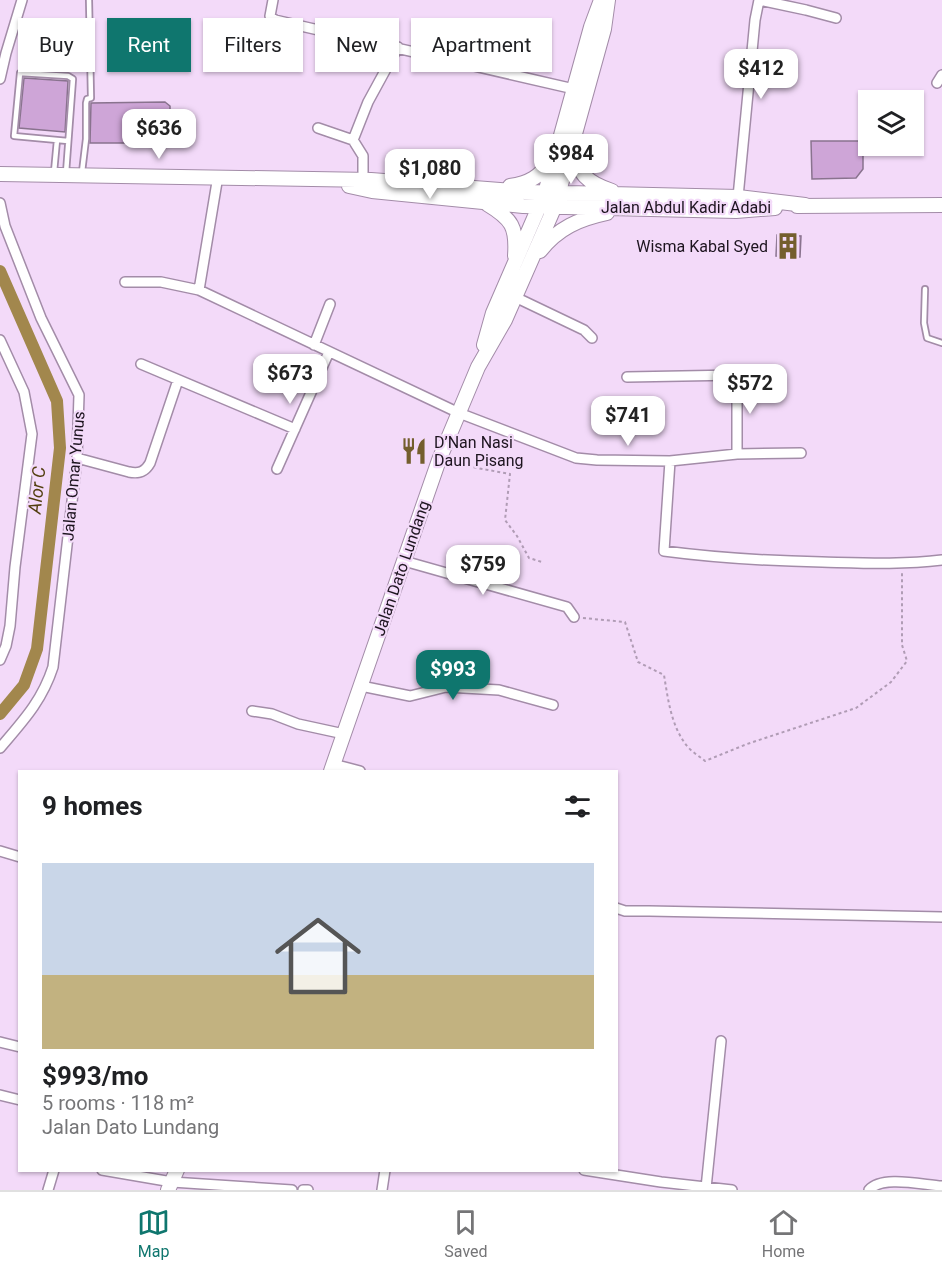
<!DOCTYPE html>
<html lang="en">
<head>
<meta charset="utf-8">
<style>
	body { margin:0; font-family:Roboto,sans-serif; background:#f6f6f6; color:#202124; height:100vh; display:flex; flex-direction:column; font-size:22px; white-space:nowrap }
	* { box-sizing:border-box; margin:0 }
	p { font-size:20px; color:#757577 }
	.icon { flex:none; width:33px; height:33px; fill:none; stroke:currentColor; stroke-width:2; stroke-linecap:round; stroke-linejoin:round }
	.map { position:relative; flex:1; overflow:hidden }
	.panel { position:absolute; left:18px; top:770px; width:600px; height:402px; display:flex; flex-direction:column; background:#fff; border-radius:0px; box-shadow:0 2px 4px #0004 }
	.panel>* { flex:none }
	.banner { position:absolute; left:18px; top:18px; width:600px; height:54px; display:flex; gap:12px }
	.buttons { position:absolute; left:858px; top:90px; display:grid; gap:12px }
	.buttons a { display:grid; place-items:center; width:66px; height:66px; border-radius:0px; background:#fff; box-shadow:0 2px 4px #0004; font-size:30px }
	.price { position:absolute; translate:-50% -51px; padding:0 14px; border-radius:12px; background:#fff; color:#222; font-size:20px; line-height:39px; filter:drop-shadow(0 2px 3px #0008) }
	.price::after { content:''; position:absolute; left:50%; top:36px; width:18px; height:14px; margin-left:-9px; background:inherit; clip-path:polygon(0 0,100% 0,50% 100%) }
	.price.current { background:#0f766e; color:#fff }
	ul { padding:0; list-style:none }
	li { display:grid; align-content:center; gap:12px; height:318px; padding:0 24px }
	li span { display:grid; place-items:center; height:186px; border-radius:0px; color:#555 }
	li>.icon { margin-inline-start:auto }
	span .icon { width:108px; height:108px; fill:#fffc; stroke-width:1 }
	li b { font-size:26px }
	h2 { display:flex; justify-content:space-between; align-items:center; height:72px; padding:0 24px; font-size:26px }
	.chip { padding:0 21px; border-radius:0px; background:#fff; box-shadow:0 2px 4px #0004; font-size:21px; line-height:54px }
	.chip.current { background:#0f766e; color:#fff }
	.menu { display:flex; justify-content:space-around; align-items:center; height:84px; border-top:2px solid #e0e0e0; background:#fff; font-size:16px; color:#757577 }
	.menu a { display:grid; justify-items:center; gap:3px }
	.menu .current { color:#0f766e }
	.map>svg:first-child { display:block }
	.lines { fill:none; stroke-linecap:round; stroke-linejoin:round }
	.canal { stroke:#a2874d; stroke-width:12 }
	.building { fill:#cea5d7; stroke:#89738e; stroke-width:1.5 }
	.lane-casing { stroke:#a38ca8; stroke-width:8 }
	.street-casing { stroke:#a38ca8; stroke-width:12 }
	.secondary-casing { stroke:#a38ca8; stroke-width:16 }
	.path { stroke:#b09cb5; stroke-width:2; stroke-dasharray:3 3; stroke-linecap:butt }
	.lane { stroke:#fff; stroke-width:4.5 }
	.street { stroke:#fff; stroke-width:9 }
	.secondary { stroke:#fff; stroke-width:14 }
	.labels { text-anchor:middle; stroke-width:4.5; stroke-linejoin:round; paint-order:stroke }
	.street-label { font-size:16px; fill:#1d141f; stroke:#f3daf9 }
	.poi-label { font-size:16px; fill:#1d141f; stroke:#f3daf9; text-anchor:end }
	.water-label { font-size:18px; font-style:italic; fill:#523e0f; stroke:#f3daf9 }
</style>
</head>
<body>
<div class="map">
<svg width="942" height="1190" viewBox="0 0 942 1190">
	<rect width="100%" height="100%" fill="#f3daf9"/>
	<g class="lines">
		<path class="canal" d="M0,271L57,401L60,448L37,649L24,685L0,714"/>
	</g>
	<path class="building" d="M24,78L68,81L65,132L19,128Z
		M165,102L170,106V143H90L91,103Z
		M811,141H863V169L856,178L812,179Z
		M777,235L801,236L800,257L776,256Z"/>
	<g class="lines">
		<defs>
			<path id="lane" d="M54,172L57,140
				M82,172L86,139V103L87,99L91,98L89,0
				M66,173L73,79L68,76L20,73L14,136L68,141
				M925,289L924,323L927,338L942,343"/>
			<path id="street" d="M273,0L270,16L275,20L574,89
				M759,0L806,10L836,18
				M0,79L6,53L22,0
				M937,83L942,75
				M318,128L353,140
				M363,180V156L353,140L368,102L398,47
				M738,197L755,20L759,0
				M0,203L5,226L41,318L79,395L77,458L53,667C42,701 23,721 0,748
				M125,282H161L199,290L459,413L576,458L597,460L670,461L737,454L801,453
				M199,290L218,176
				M515,297L584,330L592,338
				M0,340L24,392L32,434L15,567L10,626L6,646L0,660
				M314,345L330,304
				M141,364L295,429
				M627,377L737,375V454
				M77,458L129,472C139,474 145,472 150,463L178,380
				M670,461L664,551C717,558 769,561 822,562C862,563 902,565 942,560
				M277,469L329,352
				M404,561L567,607L574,617
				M361,686L410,696L446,687L499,690L553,705
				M252,711L272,714L298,724L344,734
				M333,764L360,771
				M0,851L20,857
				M616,908L625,911H649L942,917
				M0,1042L20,1047
				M0,1095L20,1100
				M102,1170L172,1182L292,1190
				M584,1170L661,1182L732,1190
				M706,1188L721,1041
				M48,1190L54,1170
				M303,1190H308
				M382,1190L385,1170
				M869,1190C882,1175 923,1185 942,1186"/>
			<path id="secondary" d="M576,148C576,174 588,183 612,191
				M0,174L371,180L525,192L738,197L805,205
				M349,186L372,191L523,206L736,211L775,208
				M510,186C529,183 540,177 550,161
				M487,204C512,219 517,227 515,256
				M797,206L942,205
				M540,251C558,228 579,219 607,213
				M484,345L493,313L545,193L591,27L601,0
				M331,771L439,460L478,367L505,320L555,206L604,29L608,0
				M168,1190L177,1170"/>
		</defs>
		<use href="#lane" class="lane-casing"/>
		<use href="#street" class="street-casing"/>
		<use href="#secondary" class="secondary-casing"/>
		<path class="path" d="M450,463L510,474L505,520L517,536L529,558L542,562
			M583,618L625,622L638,662L664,675C668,699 671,726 687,746C692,752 699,756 705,761L747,744L856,708L891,682L907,661L902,645V573"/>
		<use href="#lane" class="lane"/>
		<use href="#street" class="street"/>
		<use href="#secondary" class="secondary"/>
	</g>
	<defs>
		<symbol id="building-bare" viewBox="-9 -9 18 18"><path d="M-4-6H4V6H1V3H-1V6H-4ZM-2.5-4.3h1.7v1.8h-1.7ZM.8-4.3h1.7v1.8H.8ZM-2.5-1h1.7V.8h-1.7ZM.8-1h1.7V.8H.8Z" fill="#745e2e" stroke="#f3daf9" stroke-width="2.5" paint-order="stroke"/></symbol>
		<symbol id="restaurant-bare" viewBox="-9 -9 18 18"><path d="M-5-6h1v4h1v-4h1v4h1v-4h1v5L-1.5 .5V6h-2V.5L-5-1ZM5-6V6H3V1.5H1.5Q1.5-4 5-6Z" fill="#745e2e" stroke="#f3daf9" stroke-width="2.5" paint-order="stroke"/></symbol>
	</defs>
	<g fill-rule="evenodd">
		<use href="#building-bare" x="769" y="227" width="38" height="38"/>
		<use href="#restaurant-bare" x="395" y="432" width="38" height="38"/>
	</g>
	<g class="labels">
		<g class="street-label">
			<text x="686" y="213">Jalan Abdul Kadir Adabi</text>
			<text transform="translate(73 476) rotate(-85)" y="6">Jalan Omar Yunus</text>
			<text transform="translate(401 568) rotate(-71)" y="6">Jalan Dato Lundang</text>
		</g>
		<g class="poi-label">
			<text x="768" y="252">Wisma Kabal Syed</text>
			<text x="434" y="448" text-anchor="start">D’Nan Nasi<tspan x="434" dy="18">Daun Pisang</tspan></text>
		</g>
		<g class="water-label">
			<text transform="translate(37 490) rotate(-84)" y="6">Alor C</text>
		</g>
	</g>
</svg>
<div class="buttons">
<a><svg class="icon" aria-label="layers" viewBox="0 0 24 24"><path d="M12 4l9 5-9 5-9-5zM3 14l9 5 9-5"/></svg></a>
</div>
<b class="price" style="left:761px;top:100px">$412</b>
<b class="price" style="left:159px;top:160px">$636</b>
<b class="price" style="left:571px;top:185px">$984</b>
<b class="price" style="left:430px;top:200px">$1,080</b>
<b class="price" style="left:290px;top:405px">$673</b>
<b class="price" style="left:750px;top:415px">$572</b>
<b class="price" style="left:628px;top:447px">$741</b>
<b class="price" style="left:483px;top:596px">$759</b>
<b class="price current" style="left:453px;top:701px">$993</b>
<div class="banner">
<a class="chip">Buy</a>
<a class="chip current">Rent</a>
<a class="chip">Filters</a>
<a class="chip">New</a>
<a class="chip">Apartment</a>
</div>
<section class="panel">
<h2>9 homes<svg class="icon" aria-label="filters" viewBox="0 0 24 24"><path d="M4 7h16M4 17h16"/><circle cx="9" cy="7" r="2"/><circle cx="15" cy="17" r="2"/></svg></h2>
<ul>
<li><span style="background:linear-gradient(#c9d6e8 60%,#c2b280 0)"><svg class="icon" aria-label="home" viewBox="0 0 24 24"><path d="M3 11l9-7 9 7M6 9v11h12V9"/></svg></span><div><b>$993/mo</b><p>5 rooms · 118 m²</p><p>Jalan Dato Lundang</p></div></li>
</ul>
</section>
</div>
<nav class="menu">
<a class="current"><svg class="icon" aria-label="map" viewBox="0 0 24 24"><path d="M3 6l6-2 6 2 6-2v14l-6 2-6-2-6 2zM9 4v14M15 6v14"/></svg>Map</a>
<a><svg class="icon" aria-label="saved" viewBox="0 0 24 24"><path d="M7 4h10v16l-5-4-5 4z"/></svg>Saved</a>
<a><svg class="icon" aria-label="home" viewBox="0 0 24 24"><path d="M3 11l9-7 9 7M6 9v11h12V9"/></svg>Home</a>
</nav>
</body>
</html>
